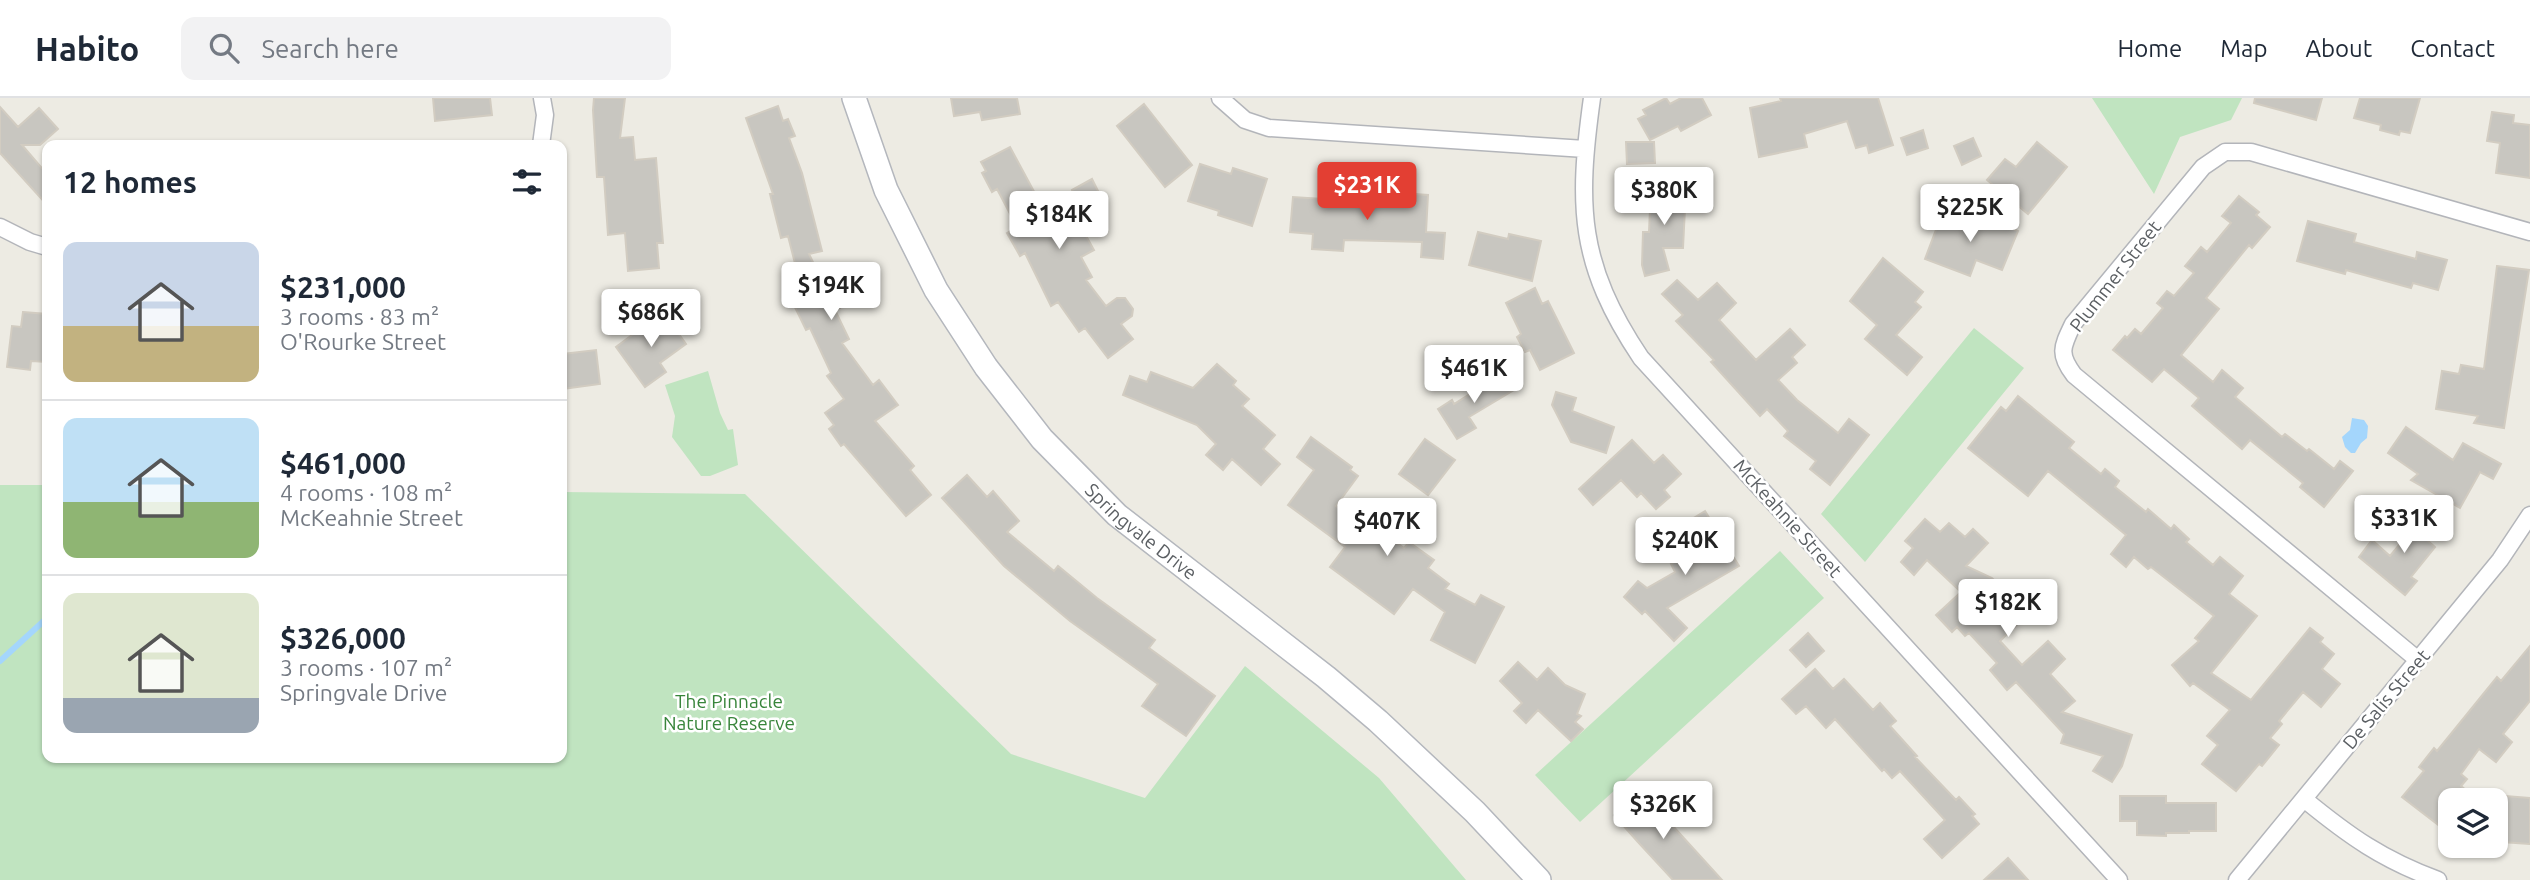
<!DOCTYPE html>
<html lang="en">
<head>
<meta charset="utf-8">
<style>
	body { margin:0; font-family:Ubuntu,sans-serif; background:#f2f2f3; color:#1f2937; height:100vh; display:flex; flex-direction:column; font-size:26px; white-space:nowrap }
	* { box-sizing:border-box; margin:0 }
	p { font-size:23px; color:#747a83 }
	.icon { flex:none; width:38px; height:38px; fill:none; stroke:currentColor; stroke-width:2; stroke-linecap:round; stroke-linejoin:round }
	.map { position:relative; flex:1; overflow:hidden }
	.sheet { position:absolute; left:42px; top:42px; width:525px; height:623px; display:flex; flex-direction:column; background:#fff; border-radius:14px; box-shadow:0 2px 5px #0004 }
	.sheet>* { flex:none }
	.buttons { position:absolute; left:2438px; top:690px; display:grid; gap:14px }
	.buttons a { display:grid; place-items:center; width:70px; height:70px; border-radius:14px; background:#fff; box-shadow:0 2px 5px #0004; font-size:35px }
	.price { position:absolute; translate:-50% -60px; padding:0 16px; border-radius:7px; background:#fff; color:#222; font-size:23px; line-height:46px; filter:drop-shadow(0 2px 4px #0008) }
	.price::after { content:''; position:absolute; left:50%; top:42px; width:21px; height:16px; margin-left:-10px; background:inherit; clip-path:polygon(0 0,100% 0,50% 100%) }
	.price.on { background:#e33f33; color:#fff }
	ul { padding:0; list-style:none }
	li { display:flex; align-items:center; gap:21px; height:175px; padding:0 21px }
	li+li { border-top:2px solid #e0e1e3 }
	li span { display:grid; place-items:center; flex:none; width:196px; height:140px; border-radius:14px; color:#555 }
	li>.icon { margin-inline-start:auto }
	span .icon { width:84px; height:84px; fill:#fffc; stroke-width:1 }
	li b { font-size:30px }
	h2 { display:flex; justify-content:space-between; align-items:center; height:84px; padding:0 21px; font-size:30px }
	header { display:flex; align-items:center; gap:42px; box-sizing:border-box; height:98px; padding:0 35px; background:#fff; border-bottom:2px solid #e0e1e3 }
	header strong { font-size:33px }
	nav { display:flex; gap:38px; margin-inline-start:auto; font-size:24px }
	.search { width:490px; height:63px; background:#f2f2f3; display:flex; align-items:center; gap:18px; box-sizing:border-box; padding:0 24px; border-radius:14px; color:#747a83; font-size:26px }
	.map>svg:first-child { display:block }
	.green { fill:#c0e4c0 }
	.water { fill:#a4d6fc }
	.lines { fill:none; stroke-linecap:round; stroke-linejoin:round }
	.stream { stroke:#a4d6fc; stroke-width:6 }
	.building { fill:#c8c6c0; stroke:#d2ccc1; stroke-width:2 }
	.street-casing { stroke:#b3b5ba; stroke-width:19 }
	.secondary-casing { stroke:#b4b7bd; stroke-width:26 }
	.street { stroke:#fff; stroke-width:16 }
	.secondary { stroke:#fff; stroke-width:23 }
	.labels { text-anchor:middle; stroke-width:5; stroke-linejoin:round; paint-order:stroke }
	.street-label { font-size:19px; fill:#5b5f63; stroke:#fff }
	.park-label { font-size:19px; fill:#38853b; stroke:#fff }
</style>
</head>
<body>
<header>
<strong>Habito</strong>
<div class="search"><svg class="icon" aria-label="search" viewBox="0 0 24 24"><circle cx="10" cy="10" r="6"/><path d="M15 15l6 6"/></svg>Search here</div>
<nav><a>Home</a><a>Map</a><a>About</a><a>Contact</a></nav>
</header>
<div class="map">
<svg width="2530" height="782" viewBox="0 0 2530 782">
	<rect width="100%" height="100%" fill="#edebe3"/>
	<path class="green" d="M2092,0H2242L2231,22L2180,39L2154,96Z
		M1974,230L2024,270L1865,464L1821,416Z
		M708,273L720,315L728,332L733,331L738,367L710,378H701L672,339L675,318L665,287Z
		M0,387H47V660H562V394L745,396L1011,656L1145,700L1245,568L1379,680L1466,782H0Z
		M1780,453L1824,500L1580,724L1535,677Z"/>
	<path class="water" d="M2352,320L2364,322L2368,328L2367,340L2361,345L2355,355H2351L2345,349L2342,339L2350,332Z"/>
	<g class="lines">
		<path class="stream" d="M0,563L47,520"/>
	</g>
	<path class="building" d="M433,0H490L492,17L435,23Z
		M594,0H625L620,40L633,39L635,62L656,60L663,145H657L659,170L628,173L625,135L608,137L604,79H597L593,12Z
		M951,0H1017L1020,16L982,22L980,14L954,18Z
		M1666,0L1670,6L1681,0H1702L1711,17L1681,33L1678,28L1650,42L1638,21L1646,17L1643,12Z
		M1780,0H1878L1893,47L1869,55L1867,47L1856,50L1847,23L1804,36L1807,49L1759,59L1750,10L1781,3Z
		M2255,0H2322L2316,22L2254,5Z
		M2360,0H2420L2410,35L2400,33L2399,37L2380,32L2381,27L2354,20Z
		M1144,6L1192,67L1165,89L1117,28Z
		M778,8L783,23L788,21L795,38L789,40L802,75L822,153L809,156L829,197L833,195L840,210L835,212L849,241L842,245L873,287L879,282L898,307L875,323L914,368L910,372L931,397L906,418L844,346L841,348L829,331L834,327L825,315L844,301L827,278L831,275L810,230L806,232L789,197L793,195L789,186L799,181L788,138L781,140L770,96H773L746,20Z
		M0,9L18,29L39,10L58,31L40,47H22L47,76V107L0,55Z
		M2492,14L2514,17L2513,25L2530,27V80L2496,75L2500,45L2487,43Z
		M1923,32L1928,50L1907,57L1901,40Z
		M1973,40L1981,58L1962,67L1954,48Z
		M1626,44H1654L1655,65L1627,66Z
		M2037,44L2067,69L2028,116L1987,82L2005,61L2016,69Z
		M1010,49L1045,114L1075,98L1072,92L1092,81L1102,101L1074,116L1094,152L1081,159L1092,179L1086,182L1106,208L1117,200H1125L1133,211L1132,218L1121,226L1133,241L1108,260L1085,230L1079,234L1058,204L1051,208L1025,155L1020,158L1007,135L1017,129L997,91L992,94L982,75L986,73L981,64Z
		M1200,66L1231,76L1233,70L1267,81L1252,128L1218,117L1219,113L1188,103Z
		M1651,88L1686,90L1683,150H1663L1669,172L1645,178L1642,167L1643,134H1649Z
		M1371,93L1428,97L1426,134L1445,135L1443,161L1421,159L1422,144L1344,142L1343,153L1312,151L1313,136L1290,134L1293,99L1370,104Z
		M2239,98L2259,114L2256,117L2270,129L2252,150L2249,147L2206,200L2219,211L2181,257L2213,284L2222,272L2243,290L2235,299L2282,339L2285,336L2307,353L2309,351L2334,371L2340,363L2353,373L2324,409L2300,389L2303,385L2250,342L2242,351L2192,308L2199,300L2164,271L2152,284L2113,252L2125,238L2127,240L2135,231L2141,236L2163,210L2157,205L2167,193L2174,198L2194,175L2185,168L2201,149L2207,154L2231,125L2222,118Z
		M1943,113L1989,130L1992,122L2018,133L2002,172L1976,162L1970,178L1925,161Z
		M2308,123L2356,136L2354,144L2416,161L2417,154L2447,162L2438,192L2413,185L2411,190L2346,172L2345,176L2297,163Z
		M1478,134L1508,141L1509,136L1541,143L1532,183L1469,167Z
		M1883,160L1923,194L1915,204L1921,209L1896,237L1922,259L1907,277L1865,241L1877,227L1850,203Z
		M2497,168L2529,172L2504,330L2474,325L2478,318L2436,311L2442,273L2459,276L2461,267L2484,271Z
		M1677,182L1698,202L1717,185L1736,205L1719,222L1756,262L1790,231L1805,247L1792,259L1797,265L1778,282L1797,302L1838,335L1849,321L1869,337L1830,387L1810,371L1816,363L1784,338L1788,333L1767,311L1760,318L1711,264L1714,262L1676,223L1683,217L1662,196Z
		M1535,190L1542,206L1548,203L1574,255L1540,272L1530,252L1525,254L1517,239L1521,236L1506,205Z
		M23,214L47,216V264L31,263L30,272L7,269L12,228L21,229Z
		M663,214L686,246L660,265L666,274L645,289L616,249Z
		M596,252L600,286L562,291L563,256Z
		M1217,266L1236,283L1233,287L1249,301L1242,308L1275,337L1263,351L1280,366L1261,387L1232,361L1223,372L1206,357L1216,346L1197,327L1123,297L1130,278L1147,284L1151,274L1193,290Z
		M1503,275L1514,292L1469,319L1476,330L1457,341L1438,311L1452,302L1454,306Z
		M1556,294L1576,300L1572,313L1614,329L1606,355L1571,344L1552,307Z
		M2018,298L2074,344L2069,350L2101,376L2105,371L2119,383L2115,389L2146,414L2148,411L2171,431L2174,427L2189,441L2186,444L2213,467L2220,459L2243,478L2229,496L2257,518L2211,575L2251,602L2310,530L2323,540L2320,544L2334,556L2322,571L2340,586L2321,609L2303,594L2279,623L2282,626L2270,640L2279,647L2262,668L2259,666L2236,693L2202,666L2218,647L2207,638L2230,612L2193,585L2190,588L2172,567L2199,543L2195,540L2214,518L2151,469L2148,471L2134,459L2126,469L2111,456L2126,437L2048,373L2028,398L1968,350L2001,309L2006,313Z
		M2406,329L2453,362L2463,345L2501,366L2493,381L2480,374L2460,410L2411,382L2418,376L2388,355Z
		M1311,339L1352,369L1350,372L1358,378L1336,408L1362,427L1366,422L1404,450L1409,444L1434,462L1428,470L1449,486L1445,491L1475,507L1481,497L1504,509L1475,565L1431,542L1445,514L1413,491L1394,516L1330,469L1345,449L1288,407L1314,372L1297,359Z
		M1425,341L1455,362L1428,397L1399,376Z
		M1632,342L1654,365L1663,357L1681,376L1664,392L1670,399L1656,411L1641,395L1637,399L1621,382L1593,407L1579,391Z
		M967,377L987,399L993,393L1019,423L1007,434L1054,473L1058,468L1097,500L1155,542L1149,550L1215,598L1186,638L1142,608L1158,586L1070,523L1004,468L942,400Z
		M1705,413L1739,468L1667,510L1687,530L1674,543L1645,513L1642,516L1624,499L1638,483L1647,490L1675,474L1671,466L1702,448L1687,424Z
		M2427,413L2441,429L2427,442L2435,449L2411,479L2417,483L2405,497L2359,459L2372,442L2390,458Z
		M1925,421L1940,434L1949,425L1965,439L1973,431L1988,445L1966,468L1992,480L2016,505L2021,499L2033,511L2000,543L2022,567L2048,543L2065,561L2050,576L2075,603L2062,614L2132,637L2122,668L2112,684L2093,673L2103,658L2061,645L2064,636L2016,584L2007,592L1990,572L1997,565L1969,535L1965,538L1957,529L1952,534L1936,517L1961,494L1927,462L1914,477L1901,464L1913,450L1905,443Z
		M1808,535L1824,553L1806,569L1790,552Z
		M2530,548V603L2503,636L2512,644L2496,664L2479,651L2461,676L2467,681L2461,688L2478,702H2450V736L2402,699L2424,673L2419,669L2434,650L2437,653L2497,579L2501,583Z
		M1518,564L1537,582L1548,570L1565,587L1585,596L1577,616L1581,618L1575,624L1583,631L1571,643L1538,612L1526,625L1514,613L1522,605L1500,583Z
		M1815,571L1833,591L1844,581L1873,612L1880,605L1896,623L1890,628L1917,658L1915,659L1956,702L1959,699L1975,716L1972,718L1979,726L1942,760L1924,741L1945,722L1900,673L1892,680L1884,671L1882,673L1835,621L1826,630L1806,608L1796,616L1782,601Z
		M1641,693L1722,782H1673L1637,743L1614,717Z
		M2120,698H2166V705H2216V733H2189V735H2166V738L2137,737V723H2120Z
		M2505,698L2530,700V746L2502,744Z
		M2008,760L2028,782H1984Z"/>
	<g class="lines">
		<defs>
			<path id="street" d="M1220,0L1245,22L1269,30L1585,51
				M1592,0C1577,108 1578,166 1641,260L2119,782
				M541,47L545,17L542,0
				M0,129L30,144L47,149
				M2418,562L2074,277C2058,256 2062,249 2073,226L2203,69L2225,54H2251L2530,134
				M2304,701C2349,738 2383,762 2438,782
				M2237,782L2500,462L2530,417"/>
			<g id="secondary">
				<path id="s1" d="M854,0L886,92L936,192L986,269L1042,341L1117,417L1326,579L1378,623L1475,714L1539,782"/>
			</g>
		</defs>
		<use href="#street" class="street-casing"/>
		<use href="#secondary" class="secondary-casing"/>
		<use href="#street" class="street"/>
		<use href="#secondary" class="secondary"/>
	</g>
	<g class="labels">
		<g class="street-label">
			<text transform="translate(2115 178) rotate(-52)" y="7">Plummer Street</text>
			<text transform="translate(1788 420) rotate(48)" y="7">McKeahnie Street</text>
			<text dy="7" stroke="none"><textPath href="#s1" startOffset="528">Springvale Drive</textPath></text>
			<text transform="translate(2386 601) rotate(-50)" y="7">De Salis Street</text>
		</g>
		<g class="park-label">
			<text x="729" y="610">The Pinnacle<tspan x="729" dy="22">Nature Reserve</tspan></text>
		</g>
	</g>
</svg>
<div class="buttons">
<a><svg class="icon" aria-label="layers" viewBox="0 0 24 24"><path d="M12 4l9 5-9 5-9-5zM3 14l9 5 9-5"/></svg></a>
</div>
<b class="price on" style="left:1367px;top:124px">$231K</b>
<b class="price" style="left:1664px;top:129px">$380K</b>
<b class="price" style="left:1970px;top:146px">$225K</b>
<b class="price" style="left:1059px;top:153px">$184K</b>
<b class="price" style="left:831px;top:224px">$194K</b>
<b class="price" style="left:651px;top:251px">$686K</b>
<b class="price" style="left:1474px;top:307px">$461K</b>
<b class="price" style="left:2404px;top:457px">$331K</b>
<b class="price" style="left:1387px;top:460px">$407K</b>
<b class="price" style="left:1685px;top:479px">$240K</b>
<b class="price" style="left:2008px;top:541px">$182K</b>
<b class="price" style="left:1663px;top:743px">$326K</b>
<section class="sheet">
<h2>12 homes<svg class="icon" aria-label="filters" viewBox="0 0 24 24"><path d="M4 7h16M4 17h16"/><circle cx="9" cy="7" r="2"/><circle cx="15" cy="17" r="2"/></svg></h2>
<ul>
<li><span style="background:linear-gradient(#c9d6e8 60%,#c2b280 0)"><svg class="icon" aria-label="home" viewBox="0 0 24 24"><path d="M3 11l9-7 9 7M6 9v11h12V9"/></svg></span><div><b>$231,000</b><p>3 rooms · 83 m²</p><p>O'Rourke Street</p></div></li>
<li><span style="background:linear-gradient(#bfe0f5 60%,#8fb573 0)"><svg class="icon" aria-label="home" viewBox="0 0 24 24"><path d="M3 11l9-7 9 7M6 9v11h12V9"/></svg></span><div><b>$461,000</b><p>4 rooms · 108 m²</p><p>McKeahnie Street</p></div></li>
<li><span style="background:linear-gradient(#dfe7d0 75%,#9aa5b1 0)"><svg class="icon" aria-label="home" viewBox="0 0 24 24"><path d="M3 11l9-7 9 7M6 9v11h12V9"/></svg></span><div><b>$326,000</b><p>3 rooms · 107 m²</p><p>Springvale Drive</p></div></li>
</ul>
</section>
</div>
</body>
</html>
